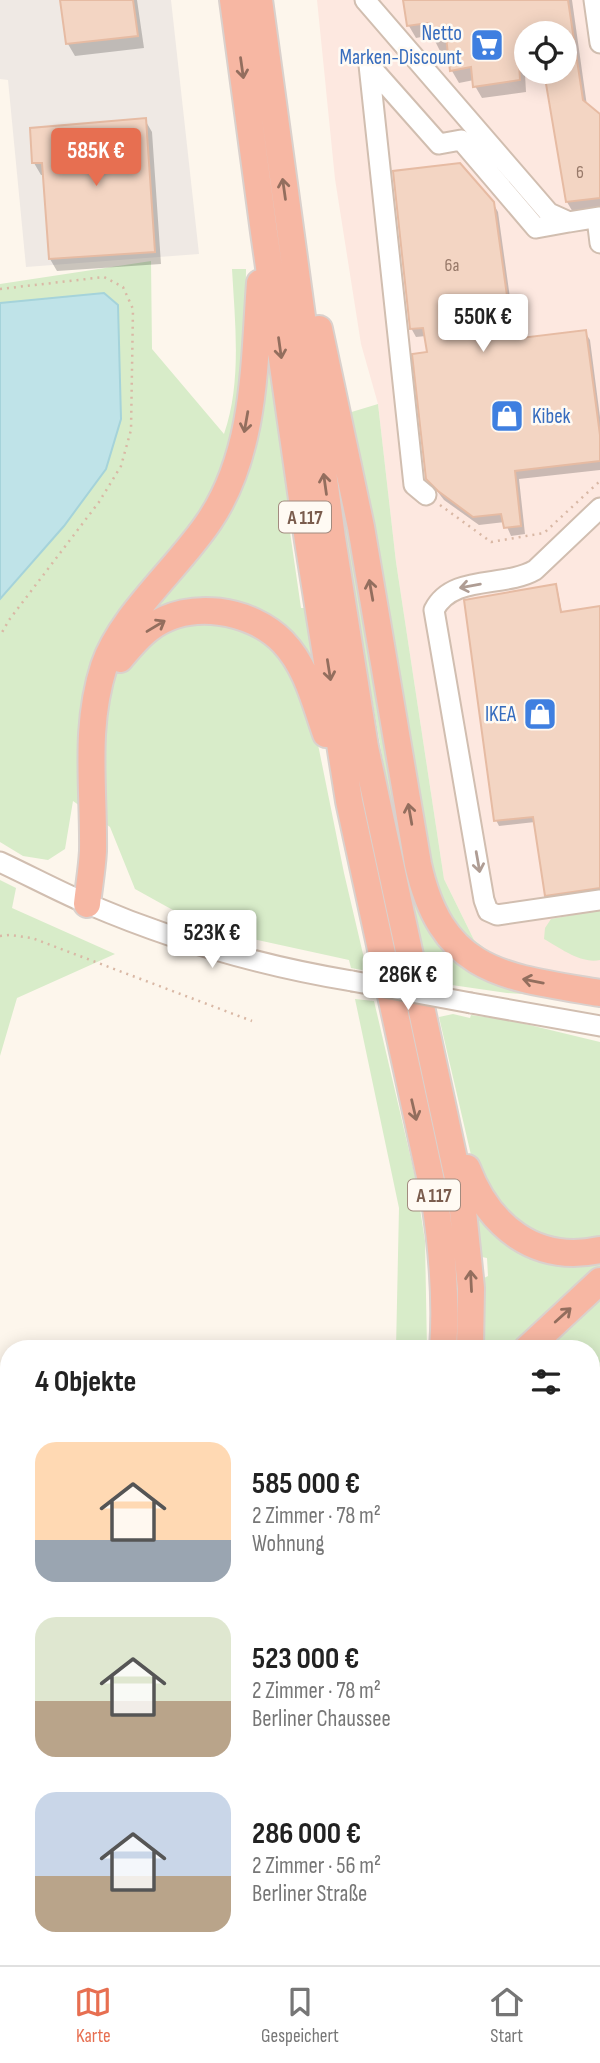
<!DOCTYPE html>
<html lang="de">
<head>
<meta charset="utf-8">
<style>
	body { margin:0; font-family:"Sofia Sans Condensed",sans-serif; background:#f6f6f6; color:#222; height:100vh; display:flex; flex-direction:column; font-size:26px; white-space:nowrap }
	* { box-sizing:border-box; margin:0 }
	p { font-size:23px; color:#767676 }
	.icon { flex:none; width:38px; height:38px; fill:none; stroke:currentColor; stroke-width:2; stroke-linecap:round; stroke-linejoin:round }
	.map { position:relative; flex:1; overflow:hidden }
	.details { position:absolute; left:0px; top:1340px; width:600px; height:625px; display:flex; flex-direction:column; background:#fff; border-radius:28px 28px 0 0; box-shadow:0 4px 18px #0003 }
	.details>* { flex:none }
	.fabs { position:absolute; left:514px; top:21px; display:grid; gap:14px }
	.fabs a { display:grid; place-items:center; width:63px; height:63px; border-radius:50%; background:#fff; box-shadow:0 4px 18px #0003; font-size:35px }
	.price { position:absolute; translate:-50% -60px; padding:0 16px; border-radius:7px; background:#fff; color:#222; font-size:23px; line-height:46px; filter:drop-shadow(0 2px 4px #0008) }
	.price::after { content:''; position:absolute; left:50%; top:42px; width:21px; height:16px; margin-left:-10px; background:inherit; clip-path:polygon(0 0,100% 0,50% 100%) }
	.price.on { background:#e76f51; color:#fff }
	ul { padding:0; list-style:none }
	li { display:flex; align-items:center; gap:21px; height:175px; padding:0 35px }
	li span { display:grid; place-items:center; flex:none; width:196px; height:140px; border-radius:21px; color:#555 }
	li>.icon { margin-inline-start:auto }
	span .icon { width:84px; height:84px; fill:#fffc; stroke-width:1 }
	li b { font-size:30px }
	h2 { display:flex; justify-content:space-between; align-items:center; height:84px; padding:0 35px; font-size:30px }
	.tabs { display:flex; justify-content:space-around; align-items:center; height:98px; border-top:2px solid #e0e0e0; background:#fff; font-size:19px; color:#767676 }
	.tabs a { display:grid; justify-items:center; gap:4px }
	.tabs .on { color:#e76f51 }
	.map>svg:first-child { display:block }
	.commercial { fill:#fde8e0; fill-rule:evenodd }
	.industrial { fill:#efe9e4 }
	.green { fill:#d8ecc9 }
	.water { fill:#bfe3e8; stroke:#a5d3da; stroke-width:2 }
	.shadow { fill:#0003 }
	.building { fill:#f3d5c3; stroke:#e6bba3; stroke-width:2 }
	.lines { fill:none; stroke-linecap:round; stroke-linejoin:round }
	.minor-casing { stroke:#d1beb0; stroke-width:23 }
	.highway-casing { stroke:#dad1cd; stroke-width:30 }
	.path { stroke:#d9b8a5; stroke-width:2.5; stroke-dasharray:2 5; stroke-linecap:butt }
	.minor { stroke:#fff; stroke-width:19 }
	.highway { stroke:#f7b7a3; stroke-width:26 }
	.minor-bridge-casing { stroke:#d1beb0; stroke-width:23; stroke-linecap:butt }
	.minor-bridge { stroke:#fff; stroke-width:19 }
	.oneway { stroke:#936e5e }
	.oneway2 { stroke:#af9d94 }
	.labels { text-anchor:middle; stroke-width:5; stroke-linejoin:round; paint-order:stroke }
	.number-label { font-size:18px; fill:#987a6a }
	.shield { fill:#fffaf3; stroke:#a28b7f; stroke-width:2 }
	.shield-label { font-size:19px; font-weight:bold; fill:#7a5c4d }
	.shop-label { font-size:21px; fill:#366cbe; stroke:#fffaf3; text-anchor:end }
</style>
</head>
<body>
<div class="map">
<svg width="600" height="1965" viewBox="0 0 600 1965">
	<rect width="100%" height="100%" fill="#fdf6ec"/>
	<path class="commercial" d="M317,0H600V983L500,960L474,940L444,879L396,562L378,404L361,344L335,179ZM527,33H565V72H527Z"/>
	<path class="industrial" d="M0,0H171L199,254L26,267L8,80L0,79Z"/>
	<path class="green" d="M151,261L152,349L224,434C242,382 235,323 232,269H246L245,368L227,462L202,511L134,600L142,643L203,618L263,635L308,695L344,873L367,971L351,968L349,960L207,929L135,889L110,827L73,801L65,849L48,860L23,856L0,842V284Z
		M260,342L273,358L293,531L290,532L301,608H305L314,666L270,621L150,618L149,610L213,530Z
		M378,404L396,562L444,879L474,940L500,960L486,958L440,914L345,414Z
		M327,408L441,945L462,966L488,980L549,996L507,993L431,982L396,836L362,641Z
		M0,880L16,888L12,908L115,954L17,998L0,1056Z
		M600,910V960C581,964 560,948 544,939L545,928L551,919Z
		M355,999L374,1001L415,1176L425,1241L427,1349H396L399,1208Z
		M453,1014L470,1018L471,1015L513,1021L600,1042V1243L536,1240L482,1185L471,1155L439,1017Z
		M477,1213L600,1258V1270L515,1349H484V1278L488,1276L487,1258L482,1257Z
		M600,1291V1505L592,1503V1349H538Z
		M244,1957H332L333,1965H250Z
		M355,1957H514L525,1965H356Z"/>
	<path class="water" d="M104,293L118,305L121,419L106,469L64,526L0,599V303Z"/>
	<path class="shadow" d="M61,0H137L144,48L75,56L68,44Z
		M405,0H572L587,106L600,116V211L574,214L567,202L546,72H565V33H527V72H534L525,74L526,92L482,98L475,86L474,80L459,83L452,71L449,50L440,51L432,35L416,38L409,26Z
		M145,120L152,132L161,264L57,271L50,259L44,175H41L34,163Z
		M493,203L498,212L516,341L585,332L590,340L600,417V470L519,479L525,534L511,536L505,522L479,525L444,500L427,478L429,353L426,336L416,337L411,328Z
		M555,586L558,592L562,613L600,608V894L550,901L546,895L535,822L499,826L496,820Z"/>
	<path class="building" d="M60,0H133L138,36L66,44Z
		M403,0H568L583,100L600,114V198L566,202L544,72H565V33H527V60L519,61L520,80L473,87L471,67L450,71L446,37L431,39L429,23L407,26Z
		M146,118L155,252L49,259L42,163H32L30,128Z
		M460,163L494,202L513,339L586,330L600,435V461L515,471L521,526L504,528L501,514L473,517L438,491L426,479L412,354L427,352L423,328L410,329L393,171Z
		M556,584L561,612L600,606V888L545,896L533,817L494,821L464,600Z"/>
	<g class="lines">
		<defs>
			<path id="minor" d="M365,0L549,213L569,222L600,217
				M594,0L600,43
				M369,65L414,485L426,495
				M369,65L439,144L461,140L536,228L569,222
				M597,218L600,243
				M600,508L535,570C504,588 452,574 434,610L484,900L488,911L497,915L600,900
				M0,862C30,876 58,891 88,904C172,940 261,966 352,981
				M471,1003L600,1026"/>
			<path id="highway" d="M233,0L264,232L308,541L349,801L434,1195C442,1246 447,1297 443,1349
				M259,0L332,538L365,747L461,1192L471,1288L470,1349
				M319,329L361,527L418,864C442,974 505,977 600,993
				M120,659C129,648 139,636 150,628C189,599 251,609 283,642C307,667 315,703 326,734
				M87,904C89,886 92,869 93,851C94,786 84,729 104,666C121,615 180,566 210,520C256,451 254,362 260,283
				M467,1168C489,1226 535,1264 600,1250
				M527,1349L600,1281
				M0,1596L9,1603
				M0,1643L9,1654
				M0,1699L9,1711
				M180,1956L186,1965
				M221,1956L226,1965
				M341,1956L342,1965"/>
		</defs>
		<use href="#minor" class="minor-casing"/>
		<use href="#highway" class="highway-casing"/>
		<path class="path" d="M0,289L104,277L123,287L133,309L131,430L121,466L99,502L9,620L0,636
			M440,505L491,542L544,533L600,481
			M0,936L10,935L32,938L252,1021
			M410,1956V1965"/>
		<use href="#minor" class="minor"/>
		<use href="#highway" class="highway"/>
		<defs>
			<path id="minor-bridge" d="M352,981L471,1003"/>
		</defs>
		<use href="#minor-bridge" class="minor-bridge-casing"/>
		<use href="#minor-bridge" class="minor-bridge"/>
	</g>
	<defs><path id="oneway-shaft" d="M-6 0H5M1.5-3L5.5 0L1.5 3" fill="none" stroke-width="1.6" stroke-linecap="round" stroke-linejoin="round" transform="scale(1.75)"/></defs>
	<g class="oneway">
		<use href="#oneway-shaft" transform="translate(242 68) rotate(82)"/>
		<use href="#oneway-shaft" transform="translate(284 189) rotate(-98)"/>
		<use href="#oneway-shaft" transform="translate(280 348) rotate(82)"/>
		<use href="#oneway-shaft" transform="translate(246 422) rotate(100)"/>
		<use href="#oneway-shaft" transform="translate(325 484) rotate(-98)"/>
		<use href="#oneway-shaft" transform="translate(371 590) rotate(-100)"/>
		<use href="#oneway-shaft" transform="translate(156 626) rotate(-31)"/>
		<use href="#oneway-shaft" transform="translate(329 670) rotate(81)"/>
		<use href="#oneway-shaft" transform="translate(410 814) rotate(-100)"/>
		<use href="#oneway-shaft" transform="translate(533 981) rotate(-169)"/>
		<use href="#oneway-shaft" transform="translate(414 1110) rotate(77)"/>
		<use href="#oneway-shaft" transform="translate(471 1281) rotate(-93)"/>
		<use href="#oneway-shaft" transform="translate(563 1315) rotate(-42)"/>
	</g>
	<g class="oneway2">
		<use href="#oneway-shaft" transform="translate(470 586) rotate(170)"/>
		<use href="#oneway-shaft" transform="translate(478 862) rotate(80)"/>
	</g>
	<defs>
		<symbol id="supermarket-square" viewBox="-11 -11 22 22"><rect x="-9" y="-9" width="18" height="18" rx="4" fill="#3f7fe0" stroke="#fffaf3"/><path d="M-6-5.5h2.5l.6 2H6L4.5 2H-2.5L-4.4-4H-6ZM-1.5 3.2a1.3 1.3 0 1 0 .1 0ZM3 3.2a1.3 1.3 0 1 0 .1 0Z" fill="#fff"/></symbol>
		<symbol id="shop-square" viewBox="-11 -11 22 22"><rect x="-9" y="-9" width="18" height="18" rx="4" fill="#3f7fe0" stroke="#fffaf3"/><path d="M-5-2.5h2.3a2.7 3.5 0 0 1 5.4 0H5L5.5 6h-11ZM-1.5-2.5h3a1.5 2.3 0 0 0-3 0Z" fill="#fff"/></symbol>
	</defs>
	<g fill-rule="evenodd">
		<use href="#supermarket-square" x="468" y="26" width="38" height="38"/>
		<use href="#shop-square" x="488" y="397" width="38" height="38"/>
		<use href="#shop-square" x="521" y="695" width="38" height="38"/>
	</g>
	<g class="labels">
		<g class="number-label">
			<text x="580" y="178">6</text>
			<text x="452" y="271">6a</text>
		</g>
		<g class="shield">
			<rect x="279" y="501.5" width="52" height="31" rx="5"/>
			<rect x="408" y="1179.5" width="52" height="31" rx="5"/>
		</g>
		<g class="shield-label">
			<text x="305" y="524">A 117</text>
			<text x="434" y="1202">A 117</text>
		</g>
		<g class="shop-label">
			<text x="462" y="40">Netto<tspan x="462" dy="24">Marken-Discount</tspan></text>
			<text x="532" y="423" text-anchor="start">Kibek</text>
			<text x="516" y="721">IKEA</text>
		</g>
	</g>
</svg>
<div class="fabs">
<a><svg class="icon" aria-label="locate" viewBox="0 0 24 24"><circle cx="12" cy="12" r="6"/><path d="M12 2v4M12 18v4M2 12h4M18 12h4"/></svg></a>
</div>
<b class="price on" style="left:96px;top:188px">585K €</b>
<b class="price" style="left:483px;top:354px">550K €</b>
<b class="price" style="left:212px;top:970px">523K €</b>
<b class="price" style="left:408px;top:1012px">286K €</b>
<section class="details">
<h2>4 Objekte<svg class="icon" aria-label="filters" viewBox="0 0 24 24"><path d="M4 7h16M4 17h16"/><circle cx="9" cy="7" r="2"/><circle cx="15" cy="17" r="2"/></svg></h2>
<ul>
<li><span style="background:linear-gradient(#ffd9b3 70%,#9aa5b1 0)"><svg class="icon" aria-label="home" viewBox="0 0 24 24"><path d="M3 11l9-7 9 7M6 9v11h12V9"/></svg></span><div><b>585 000 €</b><p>2 Zimmer · 78 m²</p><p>Wohnung</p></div></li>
<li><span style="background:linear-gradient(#dfe7d0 60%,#b9a48a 0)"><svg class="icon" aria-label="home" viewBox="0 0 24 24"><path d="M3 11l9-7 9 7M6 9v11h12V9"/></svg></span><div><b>523 000 €</b><p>2 Zimmer · 78 m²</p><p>Berliner Chaussee</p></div></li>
<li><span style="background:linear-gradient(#c9d6e8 60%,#b9a48a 0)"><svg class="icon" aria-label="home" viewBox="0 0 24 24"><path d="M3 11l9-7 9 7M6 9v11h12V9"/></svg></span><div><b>286 000 €</b><p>2 Zimmer · 56 m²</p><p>Berliner Straße</p></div></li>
</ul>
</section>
</div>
<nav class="tabs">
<a class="on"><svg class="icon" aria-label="map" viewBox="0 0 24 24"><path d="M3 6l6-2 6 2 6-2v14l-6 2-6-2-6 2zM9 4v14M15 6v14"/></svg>Karte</a>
<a><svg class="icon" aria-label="saved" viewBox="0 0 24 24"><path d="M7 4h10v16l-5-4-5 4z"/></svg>Gespeichert</a>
<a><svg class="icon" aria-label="home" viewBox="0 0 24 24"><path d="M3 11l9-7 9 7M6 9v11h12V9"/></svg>Start</a>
</nav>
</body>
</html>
